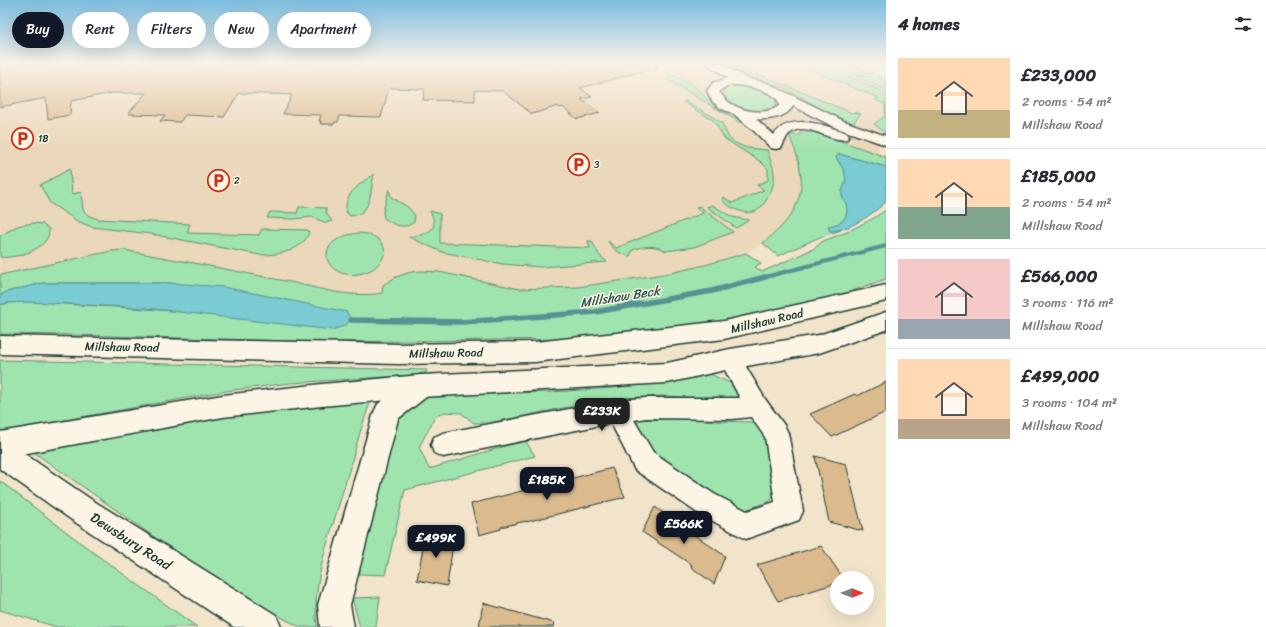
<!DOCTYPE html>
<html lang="en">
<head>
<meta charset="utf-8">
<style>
	body { margin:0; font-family:Sriracha,sans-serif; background:#f7f7f7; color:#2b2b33; height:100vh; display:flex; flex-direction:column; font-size:15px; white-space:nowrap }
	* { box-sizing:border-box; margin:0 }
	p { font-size:13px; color:#7c7c81 }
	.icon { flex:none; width:22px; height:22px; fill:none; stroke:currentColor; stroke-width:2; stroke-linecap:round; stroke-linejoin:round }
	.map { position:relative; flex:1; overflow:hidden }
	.side { display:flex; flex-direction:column; background:#fff; width:380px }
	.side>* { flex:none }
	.top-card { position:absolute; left:12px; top:12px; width:380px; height:36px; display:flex; gap:8px }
	.needle { width:26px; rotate:90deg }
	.tools { position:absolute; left:830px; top:571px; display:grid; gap:8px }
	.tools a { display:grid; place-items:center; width:44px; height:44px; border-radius:50%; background:#fff; box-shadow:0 4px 16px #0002; font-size:20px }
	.price { position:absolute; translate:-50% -34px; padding:0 9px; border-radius:8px; background:#111827; color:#fff; font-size:13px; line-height:26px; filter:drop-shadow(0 1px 2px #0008) }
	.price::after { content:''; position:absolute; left:50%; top:24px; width:12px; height:9px; margin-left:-6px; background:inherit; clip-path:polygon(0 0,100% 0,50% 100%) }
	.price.current { background:#222; color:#fff }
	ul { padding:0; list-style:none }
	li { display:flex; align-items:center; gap:12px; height:100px; padding:0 12px }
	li+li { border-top:1px solid #e1e1e2 }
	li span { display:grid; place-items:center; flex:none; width:112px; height:80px; border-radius:0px; color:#555 }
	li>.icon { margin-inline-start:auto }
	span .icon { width:48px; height:48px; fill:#fffc; stroke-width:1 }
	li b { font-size:17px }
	h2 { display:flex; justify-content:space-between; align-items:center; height:48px; padding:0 12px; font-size:17px }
	.chip { padding:0 14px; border-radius:18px; background:#fff; box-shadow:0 4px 16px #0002; font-size:14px; line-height:36px }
	.chip.current { background:#111827; color:#fff }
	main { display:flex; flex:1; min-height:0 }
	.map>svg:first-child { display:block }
	.built { fill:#ebd7b9 }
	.green { fill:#9fe3ae; stroke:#5f9071 }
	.water { fill:#7acbd2; stroke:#569293 }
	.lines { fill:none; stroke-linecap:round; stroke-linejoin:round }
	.stream-far1 { stroke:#569293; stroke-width:4 }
	.stream { stroke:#569293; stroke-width:5.5 }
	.building { fill:#dbba8e; stroke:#1f3d34 }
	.street-casing { stroke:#1f3d34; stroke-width:3 }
	.primary-casing { stroke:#1f3d34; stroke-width:3 }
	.highway-casing { stroke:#1f3d34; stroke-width:3 }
	.street { fill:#fcf5e5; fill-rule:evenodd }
	.primary { fill:#fcf5e5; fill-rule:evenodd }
	.highway { fill:#fcf5e5; fill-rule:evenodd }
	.labels { text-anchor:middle; stroke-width:3; stroke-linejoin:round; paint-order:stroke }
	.far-poi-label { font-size:10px; fill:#1f3d34; stroke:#fcf5e5; text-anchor:start }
	.street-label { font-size:12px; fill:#1f3d34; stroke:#fcf5e5 }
	.water-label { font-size:13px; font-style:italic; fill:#315954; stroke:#fcf5e5 }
	.near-street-label { font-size:14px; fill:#1f3d34; stroke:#fcf5e5 }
</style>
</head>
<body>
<main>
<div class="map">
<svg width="886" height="627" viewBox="0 0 886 627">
	<rect width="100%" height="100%" fill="#f2e3cb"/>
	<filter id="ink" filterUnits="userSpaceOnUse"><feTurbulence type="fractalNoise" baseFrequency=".025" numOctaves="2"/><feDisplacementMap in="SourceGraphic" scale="8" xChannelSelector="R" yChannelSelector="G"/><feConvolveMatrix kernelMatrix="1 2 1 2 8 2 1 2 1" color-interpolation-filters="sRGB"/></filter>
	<g filter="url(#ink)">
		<path class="built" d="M0,63H793L880,98L876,100L885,104V116L874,124L883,133L877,154L818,133L800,134L790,137L800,170V192L794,211L778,231L763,243L734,257L670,273L578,287L392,291L356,295L335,292L280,280L124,250L111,251L88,255L39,267L0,275Z
			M846,63H886V66L874,65L873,73Z"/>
		<path class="green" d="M793,63H846L873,73L848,76L886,93V134L874,124L885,116V104L875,100L879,98Z
			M736,65L852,113L855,112L861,114L855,120L854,124L827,112L783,87L736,71Z
			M671,76C692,77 699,93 714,105C722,112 734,116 743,122H739L668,80V77Z
			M877,76L886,79V90L856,77Z
			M741,85L767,92L775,99L776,105C763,116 732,109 723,95L724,90L731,86Z
			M686,101L721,122L729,138L735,143L747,148L767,150C769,157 773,165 774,173C775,182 772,190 768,197C759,214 750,216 733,208C728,205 723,203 722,198L724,197L732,203L764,190L757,185L768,180V169L761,162L725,139L713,120L683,102Z
			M809,132L818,133L886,157V167L839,154L836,157C840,165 848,173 845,183C844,187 841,191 842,195C842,198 845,201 846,204C850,219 841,224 828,226L830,231L841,230L820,237L778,256L763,243C787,224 806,203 800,170C799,159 794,148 790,137L792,134L797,136L800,134Z
			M70,169L72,194L81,192L83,210L89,216L98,219L190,224L187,233L259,235L262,229L308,230L309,233C301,252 278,255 260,255L151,234L92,227L77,221L50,203L40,185Z
			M374,174C370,192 372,215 350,216L346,212C344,193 360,184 374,174Z
			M389,189L391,197L408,207L415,216L414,222C404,230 394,225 384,218L383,212Z
			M712,205L732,217L749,220L736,228L707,207Z
			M699,206L733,232L694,247L666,251C654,244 644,246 632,250L630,256C620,254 614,251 608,241L616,248L703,213L696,207Z
			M299,207L326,208V213L332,221L326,223L312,217L294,219L267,218L270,212L297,213Z
			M886,210V279L814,304L734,321L577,339L330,342L74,335L0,334V305C21,298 56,304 78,305C167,309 256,319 344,326L351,320L170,283H43L6,292L0,296V275L111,251L124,250C176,260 228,269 280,280C313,286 347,299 382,293L383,285L396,277L411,272L422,271L439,272L520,289L578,287L670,273L705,265L746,253L761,263L755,267L762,272L815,248L823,241L847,232L872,219Z
			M430,211L440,214V243L590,248L588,241H592L599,255L607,262L541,267L502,264L442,252L409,237C426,234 441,232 430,211Z
			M33,223L42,224L49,229C51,249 16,259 0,257V236L17,226Z
			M360,233C372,234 382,238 385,251C384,259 378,266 371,270C327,290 304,238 360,233Z
			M0,360L427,370L426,373L415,375L291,383L226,391L4,431L0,429Z
			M710,374L737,386L739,393L738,397L730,399L664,396L623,398L563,408L488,423H474L461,413L444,412L435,417L419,447L429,469L525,440L535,456L405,490L385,575L358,574L397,418C416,400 421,397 447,395L551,392L613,388Z
			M372,398C360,428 353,459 343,491C331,534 311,581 317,627H300L234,593L32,451L145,427Z
			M642,415H662L716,421L754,422L761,426L768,435L777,491L770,501L746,510H734L654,459L636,425Z
			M0,481L94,553L197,627H57L0,610Z
			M380,597L376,627H360L352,598Z"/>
		<path class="water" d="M839,154L886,167V202C871,215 851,230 830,231L828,226C840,225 850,218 846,204C845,201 842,198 842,195C841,191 844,187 845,183C848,173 840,165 836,157Z
			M43,283H170L223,287L347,312L351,320L344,326L332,330L146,308L29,302L7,303L0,305V296L6,292Z"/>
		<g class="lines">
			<path class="stream-far1" d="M761,278L886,246"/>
			<path class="stream" d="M351,320L462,322L595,312L712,291L765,277"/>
		</g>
		<path class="building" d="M0,63H657L658,67L580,88L592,97L581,99L600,113L577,119L563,107L560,108L558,106L532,114L503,91L475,90V101L423,100L425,89L389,88L381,117L340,116L338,122H335L334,124H320L321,121H319L321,115L283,114L292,95L239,93L224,117L185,115L180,122L160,121L165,115L128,114L146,93H113L71,101L70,115L48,119L46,98L0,107Z
			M886,382V412L832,437L810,414L855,394L857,396Z
			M815,456L846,464L863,531L829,522Z
			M612,468L625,497L526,522V521L501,527V529L479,535L471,504Z
			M655,507L725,556L714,584L691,567L692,565L642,532Z
			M426,532L454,537L447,586L417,580Z
			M821,546L843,578H837V583L778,601L757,565Z
			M483,603L554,623L553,627H479Z"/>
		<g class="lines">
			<defs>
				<path id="street" d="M706,63H720L746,78L767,83L844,121L886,136V145L834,127L793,106C787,118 768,120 756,119L774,135C787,116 813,122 832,128C838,130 846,131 849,136L847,139C829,143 806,119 789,134C785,138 784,144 781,148L776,149L771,148L753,130L734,114L720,108L712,101L707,91L713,83L728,78ZM736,85C747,86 780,91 779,106C763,118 729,110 719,91L727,86Z
					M730,350L738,353L765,399L784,425L788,433L803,511L799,520L746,539L696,512L635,470L611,423L443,457L434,453L431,445L434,437L443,433L617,400L646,398H740L719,359L722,353ZM751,417L765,437L775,502L747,511L714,494L653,452L634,420L646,418L732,419Z"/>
				<path id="primary" d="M421,375L430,378L433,386L430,394L398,419L350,605L354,627H320L318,605L374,412L378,404L412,378Z
					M0,440L10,444L89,498L276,615L281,627H234L69,518L0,469Z"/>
				<path id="highway" d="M886,285V301L724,339L535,362L398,364L0,354V336L398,344L535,342L724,321Z
					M886,312V330L819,353L730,369L667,383L421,397L322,406L223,417L0,458V432L223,395L322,384L421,375L667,363L730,349L819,335Z"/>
			</defs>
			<use href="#street" class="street-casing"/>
			<use href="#primary" class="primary-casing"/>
			<use href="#highway" class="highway-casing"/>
			<use href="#street" class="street"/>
			<use href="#primary" class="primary"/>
			<use href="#highway" class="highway"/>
		</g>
	</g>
	<linearGradient id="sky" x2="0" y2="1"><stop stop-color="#7cbddf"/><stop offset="0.42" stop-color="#f9f2e8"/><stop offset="1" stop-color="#f9f2e8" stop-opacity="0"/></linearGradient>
	<rect width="886" height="150" fill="url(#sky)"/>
	<defs>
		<symbol id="parking-ring" viewBox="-11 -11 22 22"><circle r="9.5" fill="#fcf5e5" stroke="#c8321e" stroke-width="1.5"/><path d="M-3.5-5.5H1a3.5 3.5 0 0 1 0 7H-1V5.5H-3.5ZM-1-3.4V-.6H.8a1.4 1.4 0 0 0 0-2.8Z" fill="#c8321e"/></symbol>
	</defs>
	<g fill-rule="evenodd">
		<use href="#parking-ring" x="10" y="126" width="25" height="25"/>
		<use href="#parking-ring" x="566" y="152" width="25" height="25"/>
		<use href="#parking-ring" x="206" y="168" width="25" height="25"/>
	</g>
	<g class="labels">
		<g class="far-poi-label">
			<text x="38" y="142">1B</text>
			<text x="594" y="168">3</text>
			<text x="234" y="184">2</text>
		</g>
		<g class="street-label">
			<text transform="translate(767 321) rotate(-13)" y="4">Millshaw Road</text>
			<text transform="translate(122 347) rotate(1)" y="4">Millshaw Road</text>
			<text transform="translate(446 353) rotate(-1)" y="4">Millshaw Road</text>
		</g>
		<g class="water-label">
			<text transform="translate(620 296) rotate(-9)" y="5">Millshaw Beck</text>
		</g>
		<g class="near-street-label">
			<text transform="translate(131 541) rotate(33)" y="5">Dewsbury Road</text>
		</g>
	</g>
</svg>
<div class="tools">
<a><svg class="needle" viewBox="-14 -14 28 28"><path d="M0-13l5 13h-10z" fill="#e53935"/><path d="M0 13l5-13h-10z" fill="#7c7c81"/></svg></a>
</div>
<b class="price current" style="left:602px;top:432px">£233K</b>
<b class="price" style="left:547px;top:501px">£185K</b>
<b class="price" style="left:684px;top:545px">£566K</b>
<b class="price" style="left:436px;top:559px">£499K</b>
<div class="top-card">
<a class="chip current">Buy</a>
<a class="chip">Rent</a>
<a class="chip">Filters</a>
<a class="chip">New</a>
<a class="chip">Apartment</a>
</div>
</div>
<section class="side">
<h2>4 homes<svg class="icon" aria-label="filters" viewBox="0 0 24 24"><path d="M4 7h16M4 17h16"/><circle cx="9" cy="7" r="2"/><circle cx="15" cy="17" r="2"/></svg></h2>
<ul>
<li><span style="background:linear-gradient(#ffd9b3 65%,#c2b280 0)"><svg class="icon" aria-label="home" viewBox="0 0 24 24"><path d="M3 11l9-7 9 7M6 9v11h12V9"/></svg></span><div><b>£233,000</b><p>2 rooms · 54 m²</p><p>Millshaw Road</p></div></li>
<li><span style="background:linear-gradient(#ffd9b3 60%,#7fa58c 0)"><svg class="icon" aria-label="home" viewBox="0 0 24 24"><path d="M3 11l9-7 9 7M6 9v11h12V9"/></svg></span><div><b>£185,000</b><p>2 rooms · 54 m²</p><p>Millshaw Road</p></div></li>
<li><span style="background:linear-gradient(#f6c9c9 75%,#9aa5b1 0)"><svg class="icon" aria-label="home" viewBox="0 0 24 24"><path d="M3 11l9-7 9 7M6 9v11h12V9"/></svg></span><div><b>£566,000</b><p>3 rooms · 116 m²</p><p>Millshaw Road</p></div></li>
<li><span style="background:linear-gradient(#ffd9b3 75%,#b9a48a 0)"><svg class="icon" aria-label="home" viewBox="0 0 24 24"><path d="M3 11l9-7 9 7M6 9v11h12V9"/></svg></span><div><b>£499,000</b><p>3 rooms · 104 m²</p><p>Millshaw Road</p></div></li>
</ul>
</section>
</main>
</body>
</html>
